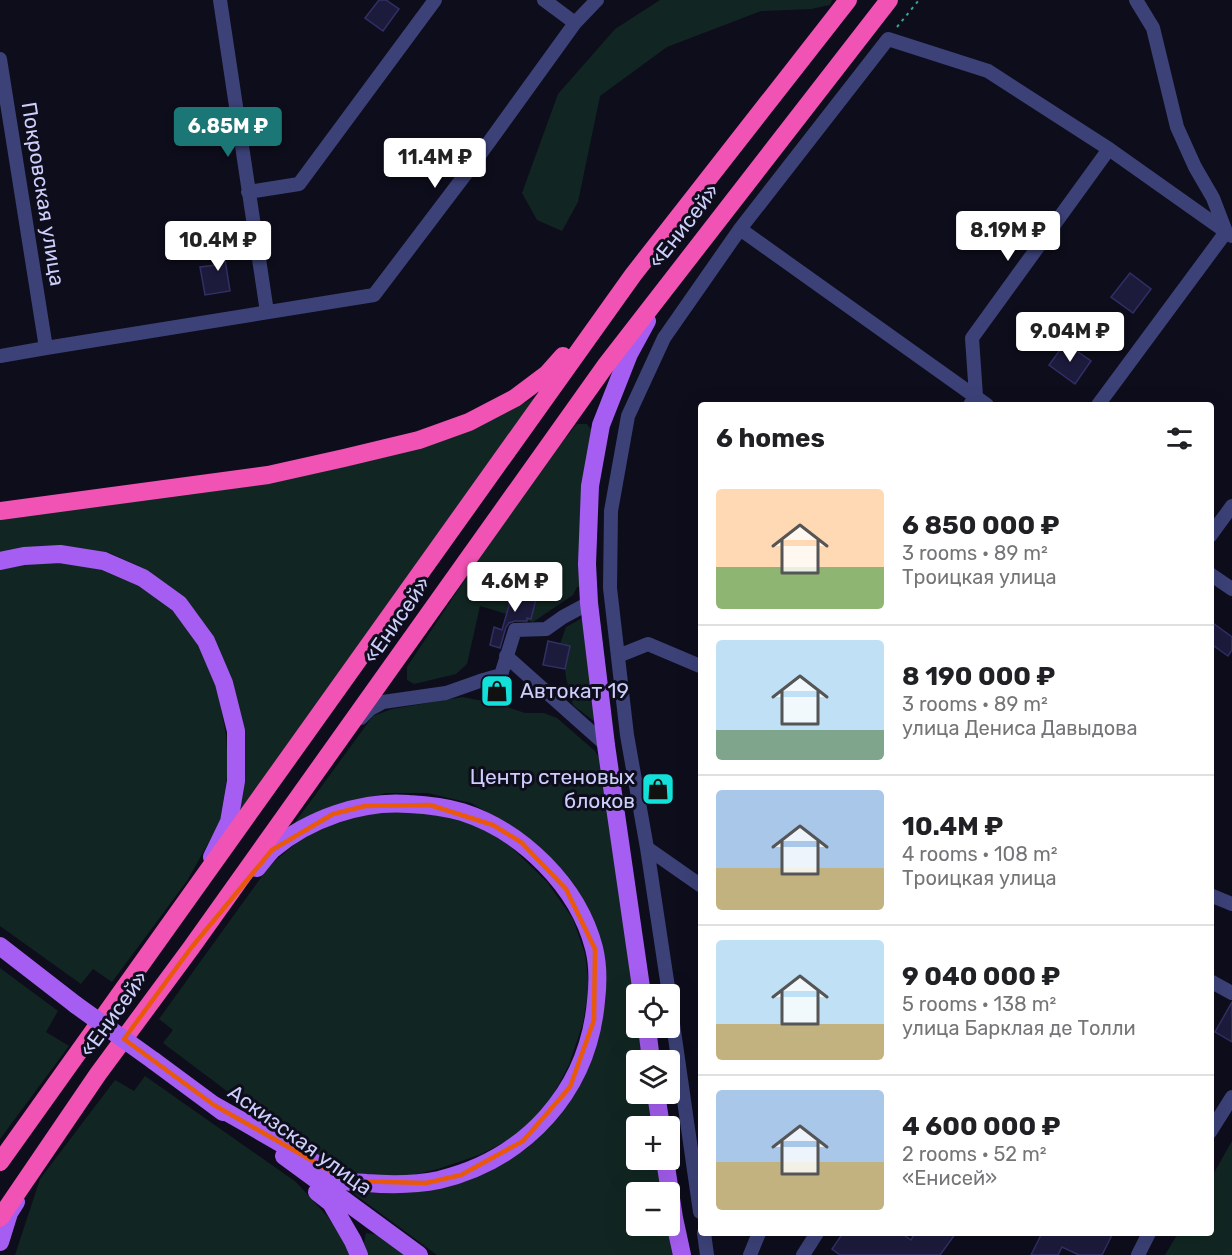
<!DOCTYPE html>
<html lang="en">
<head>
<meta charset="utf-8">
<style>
	body { margin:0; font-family:Rubik,sans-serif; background:#f6f6f6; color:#202124; height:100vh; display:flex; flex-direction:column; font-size:22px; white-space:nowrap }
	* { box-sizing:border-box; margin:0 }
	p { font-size:20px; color:#757577 }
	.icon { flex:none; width:33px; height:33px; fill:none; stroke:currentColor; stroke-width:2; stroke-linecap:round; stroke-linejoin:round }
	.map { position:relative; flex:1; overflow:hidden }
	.side { position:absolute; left:698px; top:402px; width:516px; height:834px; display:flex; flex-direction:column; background:#fff; border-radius:6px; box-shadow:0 6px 24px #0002 }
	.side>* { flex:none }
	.buttons { position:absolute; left:626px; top:984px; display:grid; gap:12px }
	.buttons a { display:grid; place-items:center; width:54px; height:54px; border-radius:6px; background:#fff; box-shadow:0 6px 24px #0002; font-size:30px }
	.price { position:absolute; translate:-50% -51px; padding:0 14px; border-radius:6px; background:#fff; color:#222; font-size:20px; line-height:39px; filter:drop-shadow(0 2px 3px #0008) }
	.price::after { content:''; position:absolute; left:50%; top:36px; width:18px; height:14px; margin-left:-9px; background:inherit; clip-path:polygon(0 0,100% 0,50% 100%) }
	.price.on { background:#1a7775; color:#fff }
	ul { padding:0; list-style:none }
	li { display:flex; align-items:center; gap:18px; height:150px; padding:0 18px }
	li+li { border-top:2px solid #e0e0e0 }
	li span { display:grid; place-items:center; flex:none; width:168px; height:120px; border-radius:6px; color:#555 }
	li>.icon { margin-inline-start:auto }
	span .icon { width:72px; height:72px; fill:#fffc; stroke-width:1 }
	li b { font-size:26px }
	h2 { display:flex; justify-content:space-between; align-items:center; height:72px; padding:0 18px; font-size:26px }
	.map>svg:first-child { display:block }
	.green { fill:#112622 }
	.building { fill:#1d1b3c; stroke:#322f66; stroke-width:1.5 }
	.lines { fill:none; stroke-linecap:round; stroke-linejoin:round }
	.path { stroke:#37a58f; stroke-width:2; stroke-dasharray:3 4.5; stroke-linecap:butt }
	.minor { stroke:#3c4278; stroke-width:14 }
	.major { stroke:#a55ef1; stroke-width:18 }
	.highway { stroke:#f053b4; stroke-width:18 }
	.major-bridge { stroke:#a55ef1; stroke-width:18 }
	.marked { fill:none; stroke:#e8590c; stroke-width:4.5; stroke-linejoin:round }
	.labels { text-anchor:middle; stroke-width:6; stroke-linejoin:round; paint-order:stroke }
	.street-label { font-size:21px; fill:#cdcefb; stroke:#0e0d1c }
	.poi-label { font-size:21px; fill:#cdcefb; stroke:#0e0d1c; text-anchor:start }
</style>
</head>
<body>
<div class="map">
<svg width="1232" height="1255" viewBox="0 0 1232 1255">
	<rect width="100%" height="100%" fill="#0e0d1c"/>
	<path class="green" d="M660,0H832L830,5L811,9L761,11L667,47L600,96L578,202L562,231L537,220L522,193L558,94L615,29Z
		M541,395L235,819L245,774L243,734L233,681L213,637L149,571L110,553L58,546L0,554V517L270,480L472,427Z
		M577,424H587L592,431L582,586L577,587L573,595L533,622L480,606L467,664L456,674L414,684L407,680V667L529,483Z
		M64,561L100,566L140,584L175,612L200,644L217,686L226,735L228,770L220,822L187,881L112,982L93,969L81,984L0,926V569L25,562Z
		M584,617L599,725L573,705L566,678L565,669L570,646L560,644L566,627Z
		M463,697L498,704L525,713H544L557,718L595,751L603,764L636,1000V1028H640L645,1060H636V1094H650L655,1126H636V1160H659L664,1192H636V1226H669L675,1255H437L353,1193H382L456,1182L491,1171L527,1148L563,1111L583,1072L601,951L512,827L471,803L427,793H386L330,808L291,828L373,716L392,709Z
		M386,808L467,819L504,840L547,882L573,919L585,954L589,986L583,1023L569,1065L551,1099L519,1134L482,1154L438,1169L391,1180L345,1174L309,1153L163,1043L173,1030L159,1019L270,865L300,840L329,826Z
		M0,968L58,1011L46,1032L69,1046L0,1139Z
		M145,1076L296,1182L328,1217L346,1245L349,1255H15L40,1179L115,1080L134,1091Z
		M1232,1141V1255H1165L1178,1233H1210L1211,1178Z
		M366,1233L379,1235L405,1255H367L364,1243Z"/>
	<path class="building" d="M379,0H386L399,9L383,31L365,18Z
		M234,246L236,258L225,259L230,291L205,295L200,267L216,265L213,249Z
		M1130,273L1151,289L1133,313L1111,297Z
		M1065,343L1091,361L1075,384L1049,365Z
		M514,588L537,595L531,619L527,618V621H515L509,623L506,627L500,648L490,645L494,627L502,630Z
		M1210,621L1232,637V650L1228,656L1210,643Z
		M548,641L570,646L565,669L543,665Z
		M1232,1002V1042L1215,1032Z
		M843,1233H901L911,1240L915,1233H956L940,1255H840L832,1249Z
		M1042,1233H1113L1102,1255H1079L1062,1247L1058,1255H1031Z"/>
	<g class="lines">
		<path class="path" d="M897,27L919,0"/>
		<path class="minor" d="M220,0L267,312
			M544,0L575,23
			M0,59L46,348
			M248,192L299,184L435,0
			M740,229L987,405
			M0,356L46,348L374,295L471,167L575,23L597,0
			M970,405L976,396L972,338L1109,149
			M1098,405L1226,232L1213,198L1195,167L1177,127L1153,28L1136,0
			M1210,536L1232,506
			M1210,574L1232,589
			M506,656L606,745
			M618,656L648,644L700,666
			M361,718L370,709L383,702L446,693L480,681L501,675L515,630L546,629L563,617L589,603
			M647,848L700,885
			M1210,895L1232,904
			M1210,981L1232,993
			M669,994L647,848L627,735L610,588L611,511L628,416L664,338L740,229L888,39L988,71L1109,149L1232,236
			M669,996L700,1212
			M1210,1132L1232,1097
			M704,1233L707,1255
			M750,1255L759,1233
			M803,1255L817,1233
			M1138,1255L1149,1233"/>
		<path class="major" d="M0,561L24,556L60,554L104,561L143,578L179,604L206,641L224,683L236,731V781L229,822L212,857
			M0,946L76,1005
			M642,994L606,745L589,603L587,564L590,486L601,425L629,354L647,321
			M647,1028L651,1060
			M154,1061L223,1112
			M656,1094L661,1126
			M214,1105C246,1123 277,1141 308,1159C320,1165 334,1176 347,1181C352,1183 360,1182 366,1183C391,1185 415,1185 439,1180C526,1159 588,1091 596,1001C598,984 598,964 594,948C578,886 522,831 462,812C445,807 427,805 409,804C362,800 309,819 273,849C267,855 262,862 257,868
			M284,1156L419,1255
			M665,1160L674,1218L682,1255
			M317,1192L331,1203L353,1241L359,1255
			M0,1242L9,1213L16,1202"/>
		<path class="highway" d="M0,511L268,475L344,458L419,440L469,422L515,398L547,374L563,356
			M0,1162L633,275L848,0
			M0,1218L98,1074L191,948L606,365L889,0"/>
		<path class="major-bridge" d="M76,1005L154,1061"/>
	</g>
	<path class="marked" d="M430,805L493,825L521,842L566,889L595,949L594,1020L570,1087L523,1141L461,1175L426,1183L348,1181L214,1105L124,1039L191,948L272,850L333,814L365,806Z"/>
	<defs>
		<symbol id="shop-square" viewBox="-11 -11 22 22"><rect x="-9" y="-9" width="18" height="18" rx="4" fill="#13e0d8" stroke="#0e0d1c"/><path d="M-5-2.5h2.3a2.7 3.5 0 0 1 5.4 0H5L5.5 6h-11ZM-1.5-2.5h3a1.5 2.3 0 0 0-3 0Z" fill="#111"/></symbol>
	</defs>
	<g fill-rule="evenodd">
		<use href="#shop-square" x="478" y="672" width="38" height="38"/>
		<use href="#shop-square" x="639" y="770" width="38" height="38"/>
	</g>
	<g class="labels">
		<g class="street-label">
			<text transform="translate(43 194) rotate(81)" y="7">Покровская улица</text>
			<text transform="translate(684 226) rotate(-52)" y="7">«Енисей»</text>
			<text transform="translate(397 620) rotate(-55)" y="7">«Енисей»</text>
			<text transform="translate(114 1014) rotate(-54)" y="7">«Енисей»</text>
			<text transform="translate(300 1140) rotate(36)" y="7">Аскизская улица</text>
		</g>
		<g class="poi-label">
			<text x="520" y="698">Автокат 19</text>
			<text x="635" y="784" text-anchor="end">Центр стеновых<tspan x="635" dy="24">блоков</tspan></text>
		</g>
	</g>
</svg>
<div class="buttons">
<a><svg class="icon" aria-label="locate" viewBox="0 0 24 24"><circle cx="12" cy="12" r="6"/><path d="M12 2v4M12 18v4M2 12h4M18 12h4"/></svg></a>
<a><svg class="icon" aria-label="layers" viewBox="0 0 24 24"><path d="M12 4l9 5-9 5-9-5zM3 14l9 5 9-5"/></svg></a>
<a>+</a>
<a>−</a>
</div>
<b class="price on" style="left:228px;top:158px">6.85M ₽</b>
<b class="price" style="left:435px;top:189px">11.4M ₽</b>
<b class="price" style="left:1008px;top:262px">8.19M ₽</b>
<b class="price" style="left:218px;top:272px">10.4M ₽</b>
<b class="price" style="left:1070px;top:363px">9.04M ₽</b>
<b class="price" style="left:515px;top:613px">4.6M ₽</b>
<section class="side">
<h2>6 homes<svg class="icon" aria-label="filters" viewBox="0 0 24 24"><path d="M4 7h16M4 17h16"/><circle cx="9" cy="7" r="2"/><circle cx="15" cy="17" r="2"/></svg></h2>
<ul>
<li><span style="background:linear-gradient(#ffd9b3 65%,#8fb573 0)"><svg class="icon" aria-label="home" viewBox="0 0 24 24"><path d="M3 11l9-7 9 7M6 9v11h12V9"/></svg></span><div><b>6 850 000 ₽</b><p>3 rooms · 89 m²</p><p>Троицкая улица</p></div></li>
<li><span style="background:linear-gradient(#bfe0f5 75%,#7fa58c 0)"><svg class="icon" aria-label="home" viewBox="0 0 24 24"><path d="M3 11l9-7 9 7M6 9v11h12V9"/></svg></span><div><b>8 190 000 ₽</b><p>3 rooms · 89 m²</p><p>улица Дениса Давыдова</p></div></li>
<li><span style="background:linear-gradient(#a9c7e8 65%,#c2b280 0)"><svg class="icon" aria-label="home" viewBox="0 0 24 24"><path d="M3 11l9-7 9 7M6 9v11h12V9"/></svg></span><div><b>10.4M ₽</b><p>4 rooms · 108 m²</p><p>Троицкая улица</p></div></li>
<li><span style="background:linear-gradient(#bfe0f5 70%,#c2b280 0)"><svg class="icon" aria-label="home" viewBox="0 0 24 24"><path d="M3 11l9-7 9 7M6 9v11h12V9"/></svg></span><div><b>9 040 000 ₽</b><p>5 rooms · 138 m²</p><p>улица Барклая де Толли</p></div></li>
<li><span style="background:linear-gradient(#a9c7e8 60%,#c2b280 0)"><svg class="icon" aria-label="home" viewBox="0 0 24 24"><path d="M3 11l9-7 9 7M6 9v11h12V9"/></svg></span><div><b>4 600 000 ₽</b><p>2 rooms · 52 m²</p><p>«Енисей»</p></div></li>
</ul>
</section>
</div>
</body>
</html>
